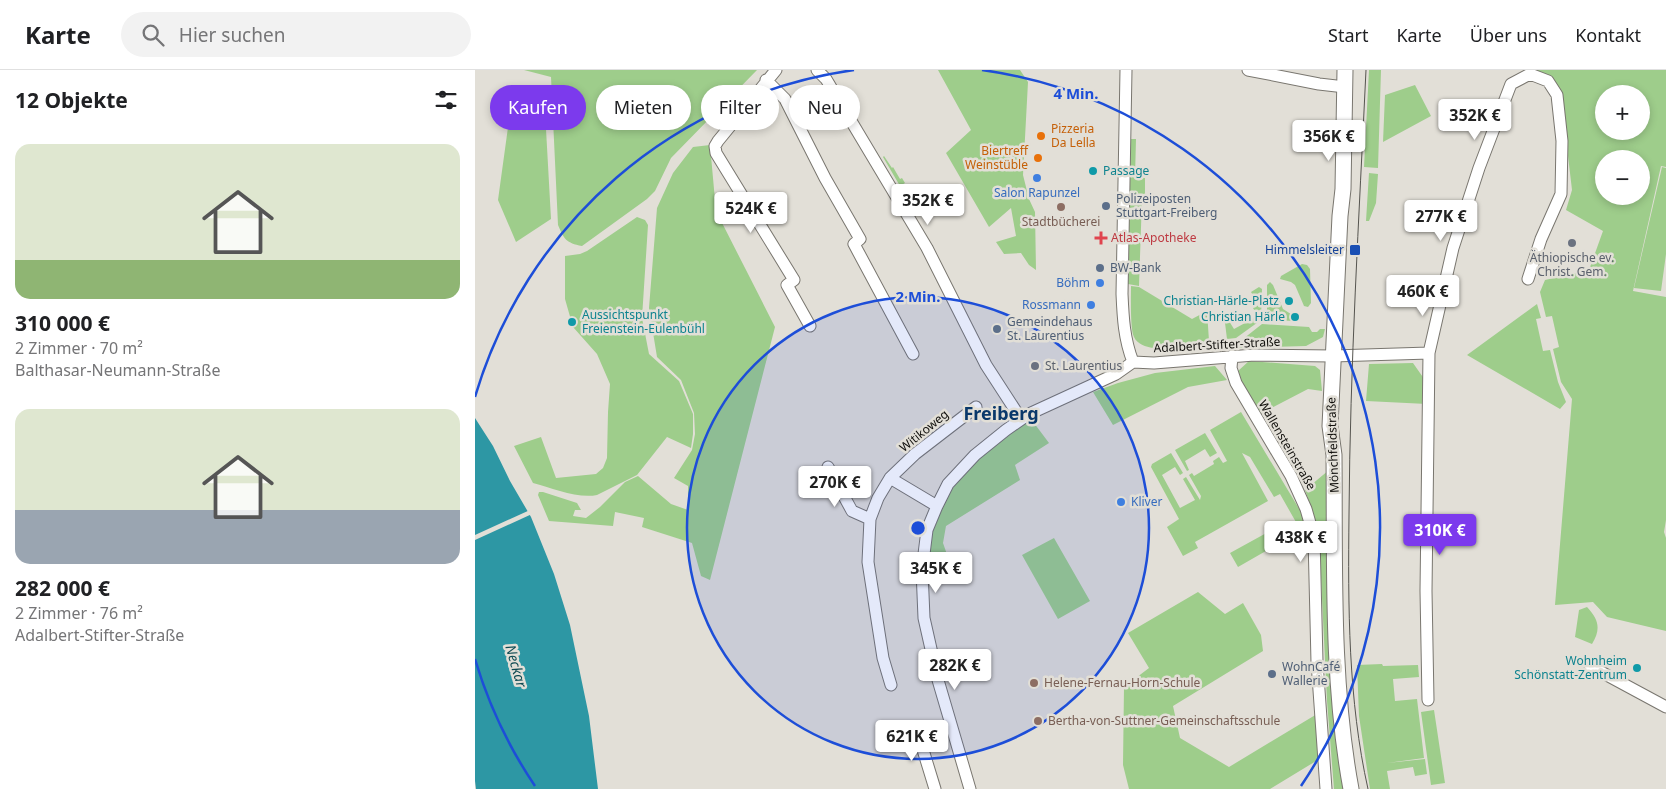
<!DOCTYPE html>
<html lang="de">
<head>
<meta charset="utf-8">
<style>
	body { margin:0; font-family:"Noto Sans",sans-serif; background:#f2f2f2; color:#202124; height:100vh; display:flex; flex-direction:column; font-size:19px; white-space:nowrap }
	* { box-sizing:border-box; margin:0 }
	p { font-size:16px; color:#757577 }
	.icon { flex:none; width:28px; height:28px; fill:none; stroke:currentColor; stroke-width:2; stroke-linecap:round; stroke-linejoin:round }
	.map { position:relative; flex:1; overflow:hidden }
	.panel { display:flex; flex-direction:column; background:#fff; width:475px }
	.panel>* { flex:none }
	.guide { position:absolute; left:15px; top:15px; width:475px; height:45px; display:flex; gap:10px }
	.tools { position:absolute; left:1120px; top:15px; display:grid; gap:10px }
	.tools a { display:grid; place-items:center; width:55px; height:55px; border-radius:50%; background:#fff; box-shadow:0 2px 8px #0003; font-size:25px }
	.price { position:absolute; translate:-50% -42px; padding:0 11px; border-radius:5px; background:#fff; color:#222; font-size:16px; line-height:32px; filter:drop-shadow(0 1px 2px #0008) }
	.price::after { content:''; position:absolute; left:50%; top:30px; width:15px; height:11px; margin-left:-8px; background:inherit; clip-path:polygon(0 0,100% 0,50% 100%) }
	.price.selected { background:#7c3aed; color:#fff }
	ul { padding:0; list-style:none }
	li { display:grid; align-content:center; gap:10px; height:265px; padding:0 15px }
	li span { display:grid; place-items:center; height:155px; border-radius:15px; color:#555 }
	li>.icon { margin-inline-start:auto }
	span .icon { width:90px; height:90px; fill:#fffc; stroke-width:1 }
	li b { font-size:21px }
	h2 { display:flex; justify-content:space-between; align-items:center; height:60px; padding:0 15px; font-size:21px }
	.chip { padding:0 18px; border-radius:22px; background:#fff; box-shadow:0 2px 8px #0003; font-size:18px; line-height:45px }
	.chip.selected { background:#7c3aed; color:#fff }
	header { display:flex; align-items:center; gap:30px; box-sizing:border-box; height:70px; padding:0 25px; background:#fff; border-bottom:1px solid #e0e0e0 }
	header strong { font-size:24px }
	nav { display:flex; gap:28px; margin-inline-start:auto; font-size:18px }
	.search { width:350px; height:45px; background:#f2f2f2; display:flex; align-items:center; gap:12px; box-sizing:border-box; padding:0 18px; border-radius:28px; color:#757577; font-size:19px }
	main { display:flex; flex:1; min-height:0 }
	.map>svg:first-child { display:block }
	.green { fill:#9ecd8b; fill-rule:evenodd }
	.water { fill:#2d97a4 }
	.pier { fill:#e2dfd7 }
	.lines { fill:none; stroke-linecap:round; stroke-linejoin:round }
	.minor-casing { stroke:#79766f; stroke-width:13 }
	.secondary-casing { stroke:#79766f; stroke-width:17 }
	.minor { stroke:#fff; stroke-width:11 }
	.secondary { stroke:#fff; stroke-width:15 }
	.tram { stroke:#55544f; stroke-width:1 }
	.ring { fill:none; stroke:#1d4ed8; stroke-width:2.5 }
	.food-dot { fill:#e8710a; stroke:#e2dfd7; stroke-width:2 }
	.culture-dot { fill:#0f9aa8; stroke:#e2dfd7; stroke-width:2 }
	.shop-dot { fill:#3f7fe0; stroke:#e2dfd7; stroke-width:2 }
	.service-dot { fill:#5c6f8a; stroke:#e2dfd7; stroke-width:2 }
	.education-dot { fill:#8d6e63; stroke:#e2dfd7; stroke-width:2 }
	.health-dot { fill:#e0444e; stroke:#e2dfd7; stroke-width:2 }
	.worship-dot { fill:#6b7280; stroke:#e2dfd7; stroke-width:2 }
	.transit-dot { fill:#1a4fb4; stroke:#e2dfd7; stroke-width:2 }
	.labels { text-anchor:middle; stroke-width:5; stroke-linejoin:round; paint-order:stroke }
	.food-label { font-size:12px; fill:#c56008; stroke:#e2dfd7; text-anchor:start }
	.culture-label { font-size:12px; fill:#0d838f; stroke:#e2dfd7; text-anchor:end }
	.shop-label { font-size:12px; fill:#366cbe; stroke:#e2dfd7; text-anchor:end }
	.service-label { font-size:12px; fill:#4e5e75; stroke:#e2dfd7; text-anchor:start }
	.education-label { font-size:12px; fill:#785e54; stroke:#e2dfd7; text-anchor:start }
	.health-label { font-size:12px; fill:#be3a42; stroke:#e2dfd7; text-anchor:start }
	.transit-label { font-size:12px; fill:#164399; stroke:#e2dfd7; text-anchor:end }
	.worship-label { font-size:12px; fill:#5b616d; stroke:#e2dfd7 }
	.street-label { font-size:12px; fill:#100f0c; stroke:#e2dfd7 }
	.water-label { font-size:14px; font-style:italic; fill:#0c4951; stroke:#e2dfd7 }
	.district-label { font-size:18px; font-weight:bold; fill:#09386a; stroke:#e2dfd7 }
	.centre { fill:#1d4ed8; stroke:#e2dfd7; stroke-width:2.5 }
	.ring-label { font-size:15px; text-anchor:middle; font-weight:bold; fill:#1d4ed8; stroke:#e2dfd7; stroke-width:5; stroke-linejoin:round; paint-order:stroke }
</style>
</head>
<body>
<header>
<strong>Karte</strong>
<div class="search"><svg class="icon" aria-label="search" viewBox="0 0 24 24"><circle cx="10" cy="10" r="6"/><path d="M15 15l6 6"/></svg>Hier suchen</div>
<nav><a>Start</a><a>Karte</a><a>Über uns</a><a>Kontakt</a></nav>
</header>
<main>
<section class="panel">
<h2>12 Objekte<svg class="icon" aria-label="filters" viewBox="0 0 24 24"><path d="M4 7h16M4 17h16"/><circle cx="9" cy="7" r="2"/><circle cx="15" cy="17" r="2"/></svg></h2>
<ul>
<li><span style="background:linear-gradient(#dfe7d0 75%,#8fb573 0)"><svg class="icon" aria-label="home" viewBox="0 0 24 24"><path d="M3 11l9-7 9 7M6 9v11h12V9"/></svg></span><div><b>310 000 €</b><p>2 Zimmer · 70 m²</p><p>Balthasar-Neumann-Straße</p></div></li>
<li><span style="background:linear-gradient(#dfe7d0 65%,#9aa5b1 0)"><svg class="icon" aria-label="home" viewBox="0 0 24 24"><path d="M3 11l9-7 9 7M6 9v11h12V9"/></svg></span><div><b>282 000 €</b><p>2 Zimmer · 76 m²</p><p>Adalbert-Stifter-Straße</p></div></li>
</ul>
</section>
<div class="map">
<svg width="1191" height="719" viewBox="0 0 1191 719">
	<rect width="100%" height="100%" fill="#e2dfd7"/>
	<path class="green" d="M49,0H282L196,88L180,121L172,129L107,176C91,173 89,169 83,155L76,7Z
		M463,0H545L553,12L548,105L554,129L560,142L561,200L554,195L546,183L529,184L521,172L541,166L536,138L514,157L471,83L496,60Z
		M894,0H906L903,98L889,97Z
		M1052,0H1191V97L1186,96L1158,221L1191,227V450L1189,462L1191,468V561L1132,547L1118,532L1080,535L1097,329L1086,312L1078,279L1084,277L1077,246L1071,247L1065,222L1070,210L1114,200L1128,161L1091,140L1097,120L1086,26ZM1129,24H1166V61H1129ZM1129,89H1166V126H1129Z
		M940,15L956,46L908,72L910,25Z
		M38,21L69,23L76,149L41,172L23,130Z
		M656,69H661L660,107L670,108V126L667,128L664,216L653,214Z
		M235,75L241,141L300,257L235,510L226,506L217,473L167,457L169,448L140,442L138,456L74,451L63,425L64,422H68L102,433L106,440H100L98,446L111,448L125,437L150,412L163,406L196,434L213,440V416L199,408L217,380L220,364L219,343L206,310L182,287L174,238L182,138L198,103L218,77Z
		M409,86L417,98L418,97L425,109L427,108L430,113L425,116L408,87Z
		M1187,97L1191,98V184L1186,221L1159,218Z
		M894,103L903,104L901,133L894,151H891Z
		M162,147L170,150L173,155L167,248L174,284L204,311L218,344V364L216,378L192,367L162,405L122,425C103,429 77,418 58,413L39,376L66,367L81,408L121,404L128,398L132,388L133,342L135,314L122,284L98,257L90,229V186L105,184L112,181Z
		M827,194L832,195L835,199L836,233L833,237L829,236L820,215L816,212L805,209L806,206Z
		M795,212L798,215L808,239L822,248L820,251L795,250L792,248V215Z
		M656,216L664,217L717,249L732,241L734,271L678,278C671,277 662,274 659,267C655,259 656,226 656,216Z
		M784,217L787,219L786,250L761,268L752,269L750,253L754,251L759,259L783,246L778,238L784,235L776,222Z
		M1062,234L1066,248L1061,249L1068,281L1075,280L1083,312L1091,332L1085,339L992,285Z
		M787,254L834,257L837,262H842L845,259H850L848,267L831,276L755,278L753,275L763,273Z
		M774,291L840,296L845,300L847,321L833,319L785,344L764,309L763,301Z
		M938,293L952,313V334L891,331L894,294Z
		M740,296L752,310L713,317L638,355L618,322L643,313L680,303Z
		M766,342L826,442L834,469L835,476L819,477L830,468L805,424L799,427L775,387L767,383L793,431L720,472L723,478L708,486L692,457L704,449L676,397L677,394L696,383L708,403L705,405L700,397L687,405L705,438L720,430L708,409L711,407L725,430L726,426L714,405L717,403L719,406L739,394L738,391L744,387L748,393L752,391L735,360Z
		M556,349L574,373L540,395L545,410L471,456L468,473L475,493L451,508C453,491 453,471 459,455C478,403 513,380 556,349Z
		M730,363L742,383L735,387L730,379L710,391L714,400L712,401L700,380Z
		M854,400L869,719H859L852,631L844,466L838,442L830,420Z
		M795,461L803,474L763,497L755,483Z
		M579,468L615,531L583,549L547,485Z
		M723,522L750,544L768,533L786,565L788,581L698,636L705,668L754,697L842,644L846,688L795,719H654L648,695L649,617L674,598L653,563Z
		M1112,537C1124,550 1126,559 1117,574L1100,567L1104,540Z
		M907,594L908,596L943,595L944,607L918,609L920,631L942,629L949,688L912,693L950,689L952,704L940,706L938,697L912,701L915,719H895L884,646L882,595Z
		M959,640L970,713L956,715L946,642Z"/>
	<path class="water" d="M0,348L18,376L35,411L56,447L79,504L95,555L114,646L123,719H1L0,711Z"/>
	<path class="pier" d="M55,440L57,444L0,470V465Z"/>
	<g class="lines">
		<defs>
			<path id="minor" d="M301,0L243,71L240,76L241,83L319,210L312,215L335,256
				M342,0L351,9L452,178L511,295L546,349
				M651,0L647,224C648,247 649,269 658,292
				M773,0L844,14L870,17
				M291,10L310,29L350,108L385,169L379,174L438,284
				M954,283L978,178L1004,98L1036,14L1055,4L1073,11L1082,25L1087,71L1086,124L1066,169L1053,209
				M757,286L756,298L761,313L816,406L831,439L839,467L842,592L851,719
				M353,397L377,441L395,449
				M415,408L462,436
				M1115,596L1191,637
				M416,615L408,588L393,492L395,449L403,428L415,408L440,384L501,337
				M441,657L460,719
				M495,719L463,610L449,548L447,500L452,460L462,436L473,414L500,385L531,360L554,344L641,304L658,292L679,293L779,285L858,286L954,283L951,521L953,630"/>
			<path id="secondary" d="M870,0L868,119L865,146L855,356L859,385C860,493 856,612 876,719"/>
		</defs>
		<use href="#minor" class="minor-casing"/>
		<use href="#secondary" class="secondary-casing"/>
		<use href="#minor" class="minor"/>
		<use href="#secondary" class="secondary"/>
		<path class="tram" d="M891,0C884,148 875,296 874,445C873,536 873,630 893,719"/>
	</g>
	<circle cx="443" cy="458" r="231" fill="#1d4ed8" fill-opacity=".12"/>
	<g class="ring">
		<circle cx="443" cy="458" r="231"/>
		<path d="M60 716A462 462 0 0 1 0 589M0 327A462 462 0 0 1 379 0M507 0A462 462 0 0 1 826 716"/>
	</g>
	<g class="food-dot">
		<circle cx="566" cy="66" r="5"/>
		<circle cx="563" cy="88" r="5"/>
	</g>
	<g class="culture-dot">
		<circle cx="618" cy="101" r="5"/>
		<circle cx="814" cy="231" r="5"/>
		<circle cx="820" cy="247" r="5"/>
		<circle cx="97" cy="252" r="5"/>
		<circle cx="1162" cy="598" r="5"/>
	</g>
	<g class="shop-dot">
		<circle cx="562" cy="108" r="5"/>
		<circle cx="625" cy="213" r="5"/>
		<circle cx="616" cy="235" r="5"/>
		<circle cx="646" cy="432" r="5"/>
	</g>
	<g class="service-dot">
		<circle cx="631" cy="136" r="5"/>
		<circle cx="625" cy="198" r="5"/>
		<circle cx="522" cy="259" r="5"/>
		<circle cx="797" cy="604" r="5"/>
	</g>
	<g class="education-dot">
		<circle cx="586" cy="137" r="5"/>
		<circle cx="559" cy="613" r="5"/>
		<circle cx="563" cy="651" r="5"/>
	</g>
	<path class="health-dot" d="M623.5 160.5h5v5h5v5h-5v5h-5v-5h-5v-5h5z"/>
	<g class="worship-dot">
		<circle cx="1097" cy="173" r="5"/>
		<circle cx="560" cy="296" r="5"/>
	</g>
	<rect class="transit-dot" x="874" y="174" width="12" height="12" rx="2.5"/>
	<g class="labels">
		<g class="food-label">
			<text x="576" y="63">Pizzeria<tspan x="576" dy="14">Da Lella</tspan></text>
			<text x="553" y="85" text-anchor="end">Biertreff<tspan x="553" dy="14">Weinstüble</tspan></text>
		</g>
		<g class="culture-label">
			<text x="628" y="105" text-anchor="start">Passage</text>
			<text x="804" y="235">Christian-Härle-Platz</text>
			<text x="107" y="249" text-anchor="start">Aussichtspunkt<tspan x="107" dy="14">Freienstein-Eulenbühl</tspan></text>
			<text x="810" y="251">Christian Härle</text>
			<text x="1152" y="595">Wohnheim<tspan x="1152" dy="14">Schönstatt-Zentrum</tspan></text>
		</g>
		<g class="shop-label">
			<text x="562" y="127" text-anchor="middle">Salon Rapunzel</text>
			<text x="615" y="217">Böhm</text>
			<text x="606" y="239">Rossmann</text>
			<text x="656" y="436" text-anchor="start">Kliver</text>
		</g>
		<g class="service-label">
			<text x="641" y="133">Polizeiposten<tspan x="641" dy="14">Stuttgart-Freiberg</tspan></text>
			<text x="635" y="202">BW-Bank</text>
			<text x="532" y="256">Gemeindehaus<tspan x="532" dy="14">St. Laurentius</tspan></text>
			<text x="807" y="601">WohnCafé<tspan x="807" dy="14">Wallerie</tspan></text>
		</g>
		<g class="education-label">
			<text x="586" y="156" text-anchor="middle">Stadtbücherei</text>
			<text x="569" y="617">Helene-Fernau-Horn-Schule</text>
			<text x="573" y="655">Bertha-von-Suttner-Gemeinschaftsschule</text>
		</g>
		<g class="health-label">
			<text x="636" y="172">Atlas-Apotheke</text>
		</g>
		<g class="transit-label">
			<text x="869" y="184">Himmelsleiter</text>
		</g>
		<g class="worship-label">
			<text x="1097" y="192">Äthiopische ev.<tspan x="1097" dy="14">Christ. Gem.</tspan></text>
			<text x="570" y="300" text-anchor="start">St. Laurentius</text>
		</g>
		<g class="street-label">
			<text transform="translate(742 275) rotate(-3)" y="4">Adalbert-Stifter-Straße</text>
			<text transform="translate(449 361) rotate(-39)" y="4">Witikoweg</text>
			<text transform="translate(812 375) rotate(60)" y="4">Wallensteinstraße</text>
			<text transform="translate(858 375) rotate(-92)" y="4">Mönchfeldstraße</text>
		</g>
		<g class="water-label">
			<text transform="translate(41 596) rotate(74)" y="5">Neckar</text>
		</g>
		<g class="district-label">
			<text x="526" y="350">Freiberg</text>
		</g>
	</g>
	<circle cx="443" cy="458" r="8" class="centre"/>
	<g class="ring-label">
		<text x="601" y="29">4 Min.</text>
		<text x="443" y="232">2 Min.</text>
	</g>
</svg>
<div class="tools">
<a>+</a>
<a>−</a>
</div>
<b class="price" style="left:1000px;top:71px">352K €</b>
<b class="price" style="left:854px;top:92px">356K €</b>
<b class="price" style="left:453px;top:156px">352K €</b>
<b class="price" style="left:276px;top:164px">524K €</b>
<b class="price" style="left:966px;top:172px">277K €</b>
<b class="price" style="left:948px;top:247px">460K €</b>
<b class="price" style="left:360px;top:438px">270K €</b>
<b class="price selected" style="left:965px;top:486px">310K €</b>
<b class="price" style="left:826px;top:493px">438K €</b>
<b class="price" style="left:461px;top:524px">345K €</b>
<b class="price" style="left:480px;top:621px">282K €</b>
<b class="price" style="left:437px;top:692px">621K €</b>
<div class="guide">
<a class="chip selected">Kaufen</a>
<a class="chip">Mieten</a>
<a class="chip">Filter</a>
<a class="chip">Neu</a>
</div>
</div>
</main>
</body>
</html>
